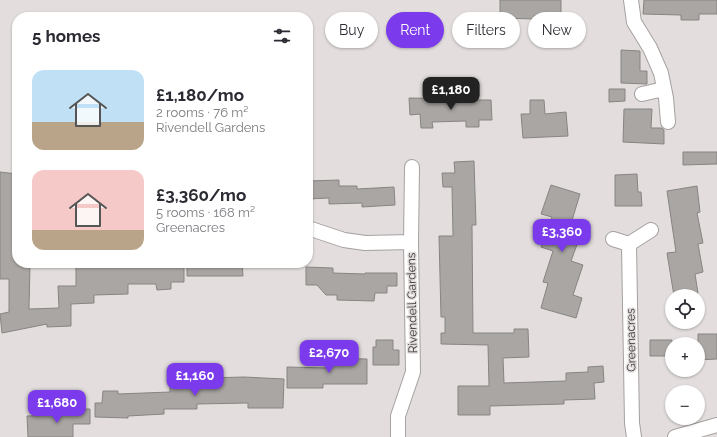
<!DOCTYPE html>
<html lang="en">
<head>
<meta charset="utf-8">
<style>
	body { margin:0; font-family:Raleway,sans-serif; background:#f7f7f7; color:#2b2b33; height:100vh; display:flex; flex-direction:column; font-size:15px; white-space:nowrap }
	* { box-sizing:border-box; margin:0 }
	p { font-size:13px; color:#7c7c81 }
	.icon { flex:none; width:22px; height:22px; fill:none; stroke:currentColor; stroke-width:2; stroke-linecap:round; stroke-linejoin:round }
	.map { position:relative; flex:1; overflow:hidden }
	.panel { position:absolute; left:12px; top:12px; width:301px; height:256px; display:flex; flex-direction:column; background:#fff; border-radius:16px; box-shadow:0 1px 3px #0004 }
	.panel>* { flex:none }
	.banner { position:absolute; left:325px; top:12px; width:332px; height:36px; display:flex; gap:8px }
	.controls { position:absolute; left:665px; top:289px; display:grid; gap:8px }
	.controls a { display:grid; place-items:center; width:40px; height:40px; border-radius:50%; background:#fff; box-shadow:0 1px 3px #0004; font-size:20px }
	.price { position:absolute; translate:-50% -34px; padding:0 9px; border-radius:8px; background:#7c3aed; color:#fff; font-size:13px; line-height:26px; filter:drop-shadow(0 1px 2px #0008) }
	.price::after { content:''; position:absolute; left:50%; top:24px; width:12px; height:9px; margin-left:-6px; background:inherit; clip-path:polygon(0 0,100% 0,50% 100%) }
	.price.active { background:#222; color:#fff }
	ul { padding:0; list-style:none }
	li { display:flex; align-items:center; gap:12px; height:100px; padding:0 20px }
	li span { display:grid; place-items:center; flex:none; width:112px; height:80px; border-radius:12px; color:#555 }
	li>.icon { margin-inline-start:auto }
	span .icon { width:48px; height:48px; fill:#fffc; stroke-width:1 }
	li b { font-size:17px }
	h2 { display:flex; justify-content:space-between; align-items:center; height:48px; padding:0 20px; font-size:17px }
	.pill { padding:0 14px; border-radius:18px; background:#fff; box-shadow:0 1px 3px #0004; font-size:14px; line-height:36px }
	.pill.active { background:#7c3aed; color:#fff }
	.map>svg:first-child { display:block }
	.building { fill:#a9a6a3; stroke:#878582 }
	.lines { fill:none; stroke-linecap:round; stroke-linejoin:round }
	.minor-casing { stroke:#a5a1a0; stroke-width:16 }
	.minor { stroke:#fff; stroke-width:14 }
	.labels { text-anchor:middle; stroke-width:3; stroke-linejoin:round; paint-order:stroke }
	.street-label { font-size:12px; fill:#383736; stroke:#e3dedd }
</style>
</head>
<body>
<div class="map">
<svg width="717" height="437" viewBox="0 0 717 437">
	<rect width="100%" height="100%" fill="#e3dedd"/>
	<path class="building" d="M500,0H561V15L534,16V19L500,18Z
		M644,0H717V14H699V20H681V15L643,14Z
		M621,50L640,51V71H647V84L621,83Z
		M609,89H625V101L609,102Z
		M409,98L476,99V100H491L492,120H479V127H466V121L432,122L433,128H421L420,114L410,115Z
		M530,100H544L545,114L566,112L568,136L523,138L521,114H530Z
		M624,109H652L651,128H662L664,130V144L623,142Z
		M683,152H717V164L683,165Z
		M474,161L476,225H472L473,333H514V329H528L529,357L503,358L504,383L566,381V373L588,372V367L603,366L604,382L594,383L595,399L564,400V404L490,406V415H458V386H489L488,345L441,344V333H445V317H441L439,236H453L452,187H443L442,173H455L454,162Z
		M0,172L17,174V263H30L29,309L59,308L58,286H76V267L184,264V282H171V289L157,290L156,284H128V294L94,295V303L71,304V326L47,327V324L2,333L0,314L9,312V279H0Z
		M637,174L638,192H641L642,206H615V175Z
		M339,180V186H357V189L394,187L395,205L362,207V203L329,204V198L308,199V181Z
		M551,185L580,194L570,227L582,231L571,261L583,265L573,295L582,298L576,318L541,308L548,283L543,282L553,251L541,247L552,217L541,214Z
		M697,186L700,212L697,213L703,243L698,244L703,272L695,274L698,293L674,296L667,253L676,252L667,191Z
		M187,263H242L243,276H187Z
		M306,267L333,268V273L365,274V273H397V286H387V293H375L374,301L337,300V295H326L317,285H306Z
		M698,334H717V359L698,360Z
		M376,340H393V350H399V365H373V347H376Z
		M650,340H672V356H650Z
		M328,358L367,359V384H323V388H287V367L328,368Z
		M244,377L284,379L283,408H248V403L197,404V409H164V414L128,416V418L95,417V403H102L103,391H118V394L170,392V387H206V378Z
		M64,409H90V424H73V437H28L27,416L64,415Z"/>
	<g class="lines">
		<defs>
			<path id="minor" d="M631,0L634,22L650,48L661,73L666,98L668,122
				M642,94L664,89
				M308,228L344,240L365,243L411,242
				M613,239L629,244L651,230
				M629,244L632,423L634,437
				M398,437V416L413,372L411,242L412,167
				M675,437L717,425"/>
		</defs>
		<use href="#minor" class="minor-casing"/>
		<use href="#minor" class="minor"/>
	</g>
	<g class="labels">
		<g class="street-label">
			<text transform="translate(412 303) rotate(-91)" y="4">Rivendell Gardens</text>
			<text transform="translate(631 340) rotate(-91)" y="4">Greenacres</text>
		</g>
	</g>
</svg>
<div class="controls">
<a><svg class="icon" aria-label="locate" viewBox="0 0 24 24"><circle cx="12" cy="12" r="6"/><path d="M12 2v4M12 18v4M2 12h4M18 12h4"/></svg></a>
<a>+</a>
<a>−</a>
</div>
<b class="price active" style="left:451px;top:111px">£1,180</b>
<b class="price" style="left:562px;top:253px">£3,360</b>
<b class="price" style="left:329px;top:374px">£2,670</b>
<b class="price" style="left:195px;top:397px">£1,160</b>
<b class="price" style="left:57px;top:424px">£1,680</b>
<div class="banner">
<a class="pill">Buy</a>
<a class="pill active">Rent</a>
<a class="pill">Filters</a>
<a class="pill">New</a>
</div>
<section class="panel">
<h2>5 homes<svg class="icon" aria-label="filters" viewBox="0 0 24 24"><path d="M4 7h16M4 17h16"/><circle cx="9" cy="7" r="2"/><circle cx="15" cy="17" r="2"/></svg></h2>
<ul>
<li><span style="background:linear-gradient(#bfe0f5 65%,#b9a48a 0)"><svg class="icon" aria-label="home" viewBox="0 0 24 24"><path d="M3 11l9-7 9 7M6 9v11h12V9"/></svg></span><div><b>£1,180/mo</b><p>2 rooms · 76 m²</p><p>Rivendell Gardens</p></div></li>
<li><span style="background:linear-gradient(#f6c9c9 75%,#b9a48a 0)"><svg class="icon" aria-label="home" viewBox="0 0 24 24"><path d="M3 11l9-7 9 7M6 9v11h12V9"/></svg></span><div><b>£3,360/mo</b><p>5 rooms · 168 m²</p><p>Greenacres</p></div></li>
</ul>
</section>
</div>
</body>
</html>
